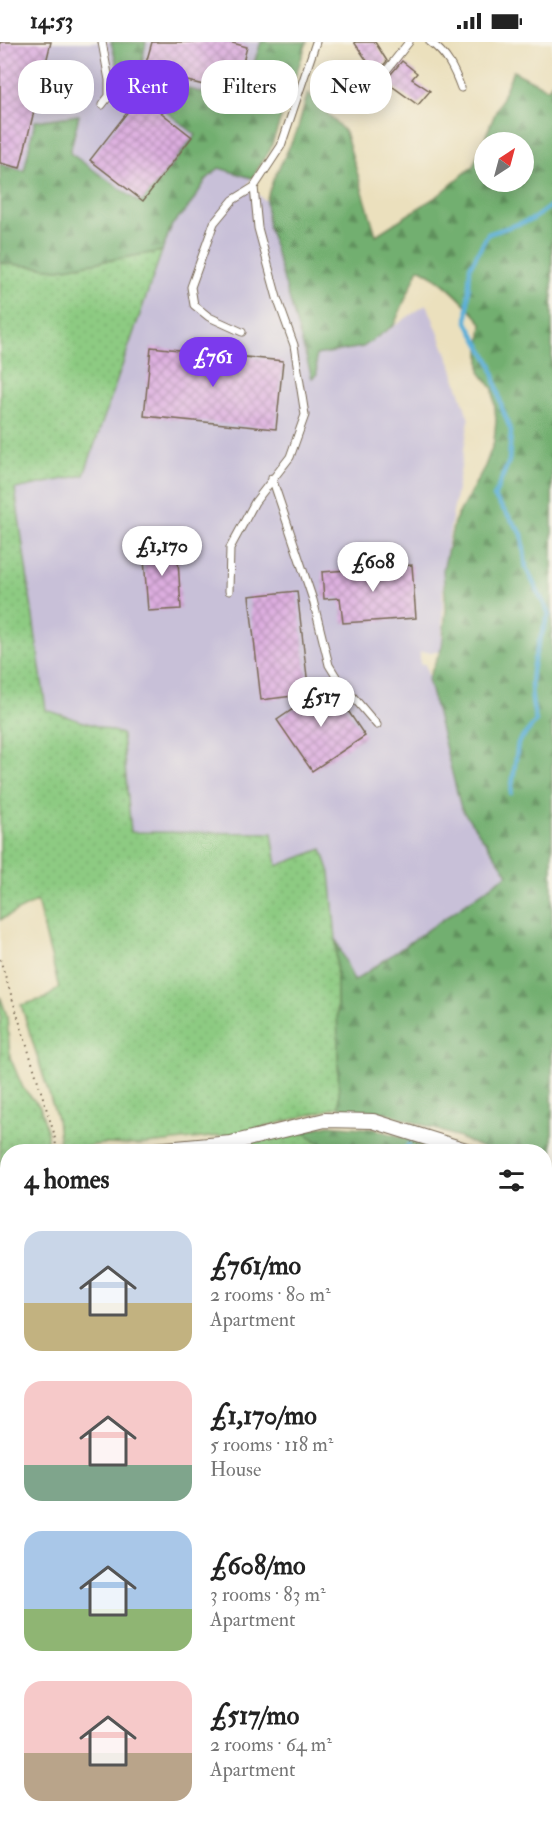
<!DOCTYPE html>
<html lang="en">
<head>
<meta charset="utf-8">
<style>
	body { margin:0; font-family:"IM FELL Double Pica",serif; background:#f6f6f6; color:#222; height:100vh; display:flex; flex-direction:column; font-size:22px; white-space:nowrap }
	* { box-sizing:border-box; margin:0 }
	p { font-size:20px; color:#767676 }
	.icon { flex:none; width:33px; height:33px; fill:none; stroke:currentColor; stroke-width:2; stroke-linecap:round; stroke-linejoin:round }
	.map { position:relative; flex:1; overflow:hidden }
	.panel { position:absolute; left:0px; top:1102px; width:552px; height:686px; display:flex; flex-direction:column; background:#fff; border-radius:24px 24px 0 0; box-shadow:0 3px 15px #0003 }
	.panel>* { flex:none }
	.guide { position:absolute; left:18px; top:18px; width:516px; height:54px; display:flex; gap:12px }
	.needle { width:39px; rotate:36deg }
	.fabs { position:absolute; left:474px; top:90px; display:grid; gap:12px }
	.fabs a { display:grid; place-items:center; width:60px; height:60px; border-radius:50%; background:#fff; box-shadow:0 3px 15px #0003; font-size:30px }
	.price { position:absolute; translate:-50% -51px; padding:0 14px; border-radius:21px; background:#fff; color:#222; font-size:20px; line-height:39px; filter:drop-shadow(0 2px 3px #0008) }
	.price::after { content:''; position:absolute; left:50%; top:36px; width:18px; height:14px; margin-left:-9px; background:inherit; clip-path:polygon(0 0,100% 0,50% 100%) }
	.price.active { background:#7c3aed; color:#fff }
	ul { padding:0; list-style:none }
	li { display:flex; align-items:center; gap:18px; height:150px; padding:0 24px }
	li span { display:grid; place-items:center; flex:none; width:168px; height:120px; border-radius:18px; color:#555 }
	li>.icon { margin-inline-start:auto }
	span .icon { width:72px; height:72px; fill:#fffc; stroke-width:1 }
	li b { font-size:26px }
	h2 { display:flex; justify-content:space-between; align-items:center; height:72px; padding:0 24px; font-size:26px }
	.tag { padding:0 21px; border-radius:24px; background:#fff; box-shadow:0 3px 15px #0003; font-size:21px; line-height:54px }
	.tag.active { background:#7c3aed; color:#fff }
	.status { display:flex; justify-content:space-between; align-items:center; height:42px; padding:0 30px; background:#fff; direction:ltr }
	.status svg { height:16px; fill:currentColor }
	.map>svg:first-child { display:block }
	.industrial { fill:#c8c0d8 }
	.grass { fill:url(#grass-dots); stroke:#647a50; stroke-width:1.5 }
	.forest { fill:url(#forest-firs); stroke:#566c47; stroke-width:1.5; fill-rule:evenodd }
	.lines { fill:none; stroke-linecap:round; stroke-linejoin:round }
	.stream { stroke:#5bafd7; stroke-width:4.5 }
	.building { fill:url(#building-cross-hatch) }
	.service-casing { stroke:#796a56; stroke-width:9 }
	.minor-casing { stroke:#796a56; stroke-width:16 }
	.path { stroke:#796a56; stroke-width:2; stroke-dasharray:1.5 4.5; stroke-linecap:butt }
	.service { stroke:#fff; stroke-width:7 }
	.minor { stroke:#fff; stroke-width:14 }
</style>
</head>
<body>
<div class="status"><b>14:53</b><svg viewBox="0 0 49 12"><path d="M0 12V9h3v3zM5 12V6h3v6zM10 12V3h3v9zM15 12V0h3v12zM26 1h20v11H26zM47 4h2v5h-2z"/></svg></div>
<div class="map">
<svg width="552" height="1787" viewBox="0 0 552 1787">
	<defs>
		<pattern id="grass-dots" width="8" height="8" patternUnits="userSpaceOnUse" patternTransform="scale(1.5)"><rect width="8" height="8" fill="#8dcb82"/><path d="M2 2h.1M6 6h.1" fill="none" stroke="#7bae70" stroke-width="1.8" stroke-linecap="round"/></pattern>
		<pattern id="forest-firs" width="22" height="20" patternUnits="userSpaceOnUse" patternTransform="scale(1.5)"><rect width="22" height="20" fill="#72af70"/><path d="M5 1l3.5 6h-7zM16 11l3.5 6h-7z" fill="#5f8f5b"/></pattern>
		<pattern id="building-cross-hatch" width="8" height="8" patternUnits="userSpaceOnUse" patternTransform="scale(1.5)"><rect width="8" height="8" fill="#ddaee0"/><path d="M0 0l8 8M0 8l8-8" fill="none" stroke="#b48eb5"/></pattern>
	</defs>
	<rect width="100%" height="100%" fill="#f7f3e8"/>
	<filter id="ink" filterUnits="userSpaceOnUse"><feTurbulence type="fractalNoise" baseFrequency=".0167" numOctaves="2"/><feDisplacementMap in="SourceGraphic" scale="12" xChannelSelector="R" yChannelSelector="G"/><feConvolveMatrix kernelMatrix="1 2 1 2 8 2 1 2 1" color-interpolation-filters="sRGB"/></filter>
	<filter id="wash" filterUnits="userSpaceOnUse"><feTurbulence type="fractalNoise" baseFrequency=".008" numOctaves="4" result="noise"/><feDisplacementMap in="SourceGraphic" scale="24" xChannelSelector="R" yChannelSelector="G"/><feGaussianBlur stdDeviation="1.35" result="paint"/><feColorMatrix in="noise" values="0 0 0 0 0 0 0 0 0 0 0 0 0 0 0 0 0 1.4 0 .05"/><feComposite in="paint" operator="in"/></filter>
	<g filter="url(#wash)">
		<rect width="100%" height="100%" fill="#ebe0bd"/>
		<path class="industrial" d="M0,0H307L270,108L247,144L266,159L268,183L316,332L315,313L363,305L427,262L450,320L469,378L443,528L442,605L440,610H420V622H425L461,766L509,832L354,939L336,897L330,831L277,824L272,791L131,790L122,692L46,669L15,447L24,129L0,122Z"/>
		<path class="grass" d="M162,209L84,433L15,447L46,668L122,692L131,790L272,791L277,824L322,807L330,831L336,897L339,1065L238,1092L139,1103L101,1102L64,1109L60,1106L57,1077L21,963L46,956L59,946L37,859L0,878V221L59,227Z
			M0,954L7,974L10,1015L23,1046L40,1065L47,1088V1110H8L7,1137L0,1141Z
			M302,1089L324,1104L339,1110H195Z
			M545,1143L552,1146V1787H0V1159L7,1154L8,1780H544Z"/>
		<path class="forest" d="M111,0H146L140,31L240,63L261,0H307L270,108L252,136L219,126L206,138L191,162L172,183L162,209L59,227L0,221V122L24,129L35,79L79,73L70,111L140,161L196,93L120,34Z
			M513,29L548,47L552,40V1133L545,1130L544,1110H492L450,1092L383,1070L339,1065L336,897L354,939L508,832L461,766L428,637L442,605L446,567L443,528L454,480L485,424L494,400L496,378L493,347L480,330V305L482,281C465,261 443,237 419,226L394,283L363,305L316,313L317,332L312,336L268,183L266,159L273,138L297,89L308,51L345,90L376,193L439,153L473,124ZM484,100H524V140H484Z
			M329,1083L375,1087L450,1110H339L324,1104L302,1089Z"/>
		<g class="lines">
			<path class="stream" d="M511,751L518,701L536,679C525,635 534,613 549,572L526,526L522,492L494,455L509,419L511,389L502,366L491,322L467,280L470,225L488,192L533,177L552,163
				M403,1110L409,1102
				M544,1466L552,1468"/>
		</g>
		<g id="blocks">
			<path class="building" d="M0,0H51L20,126L0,121Z
				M152,0H229L247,5L235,51L144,28Z
				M354,0H375L387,19L376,32Z
				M402,19L417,31L412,37L430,49L418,63L385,39Z
				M140,54L192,95L143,159L90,118Z
				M151,305L283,319L276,387L144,374Z
				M177,502L181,567L148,569L143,504Z
				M412,523L416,576L343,581L340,556L324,557L322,530Z
				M297,549L309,652L261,658L249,554Z
				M330,642L365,694L312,729L277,678Z"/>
		</g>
	</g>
	<g filter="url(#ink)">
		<use href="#blocks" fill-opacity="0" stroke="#796a56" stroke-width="1.5"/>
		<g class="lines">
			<defs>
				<path id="service" d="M102,0L109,38V54L102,63
					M430,0C447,12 454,27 461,46
					M328,42C337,54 346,68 363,58L409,0
					M242,290L209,275L194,263L191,245L214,181L233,158L254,145L281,104L316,0
					M272,436L313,558L329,623L337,636L377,683
					M229,549L230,506L255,460L290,415L305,373L294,303L277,256L258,186L254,145"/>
				<path id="minor" d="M133,1110L231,1101L325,1078L373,1079L472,1110
					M544,1136L552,1138
					M0,1147L8,1143"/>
			</defs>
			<use href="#service" class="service-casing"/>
			<use href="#minor" class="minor-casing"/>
			<path class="path" d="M0,917L54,1091L57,1110
				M544,1444L552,1453
				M0,1775L8,1779
				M10,1780L22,1787"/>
			<use href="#service" class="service"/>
			<use href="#minor" class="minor"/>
		</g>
	</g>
</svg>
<div class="fabs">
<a><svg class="needle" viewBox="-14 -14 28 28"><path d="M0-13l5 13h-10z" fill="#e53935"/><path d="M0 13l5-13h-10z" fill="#767676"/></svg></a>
</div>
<b class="price active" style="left:213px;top:346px">£761</b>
<b class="price" style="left:162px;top:535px">£1,170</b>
<b class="price" style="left:373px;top:551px">£608</b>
<b class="price" style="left:321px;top:686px">£517</b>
<div class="guide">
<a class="tag">Buy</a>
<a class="tag active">Rent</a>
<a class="tag">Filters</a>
<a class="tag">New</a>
</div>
<section class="panel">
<h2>4 homes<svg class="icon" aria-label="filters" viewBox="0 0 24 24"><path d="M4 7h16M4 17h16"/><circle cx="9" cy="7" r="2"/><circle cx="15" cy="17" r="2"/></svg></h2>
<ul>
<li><span style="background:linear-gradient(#c9d6e8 60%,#c2b280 0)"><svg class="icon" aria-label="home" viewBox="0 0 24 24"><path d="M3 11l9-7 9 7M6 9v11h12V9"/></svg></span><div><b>£761/mo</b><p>2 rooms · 80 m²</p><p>Apartment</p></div></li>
<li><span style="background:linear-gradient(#f6c9c9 70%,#7fa58c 0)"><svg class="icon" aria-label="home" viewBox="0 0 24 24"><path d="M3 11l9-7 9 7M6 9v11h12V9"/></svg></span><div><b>£1,170/mo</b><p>5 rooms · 118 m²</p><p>House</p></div></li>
<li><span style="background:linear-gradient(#a9c7e8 65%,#8fb573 0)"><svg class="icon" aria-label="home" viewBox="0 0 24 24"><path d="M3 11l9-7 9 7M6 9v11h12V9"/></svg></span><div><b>£608/mo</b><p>3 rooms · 83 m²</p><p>Apartment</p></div></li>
<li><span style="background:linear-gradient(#f6c9c9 60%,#b9a48a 0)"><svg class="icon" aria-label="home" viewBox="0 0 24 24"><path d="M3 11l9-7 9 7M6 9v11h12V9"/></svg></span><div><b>£517/mo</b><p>2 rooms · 64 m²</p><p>Apartment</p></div></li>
</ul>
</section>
</div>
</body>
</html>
